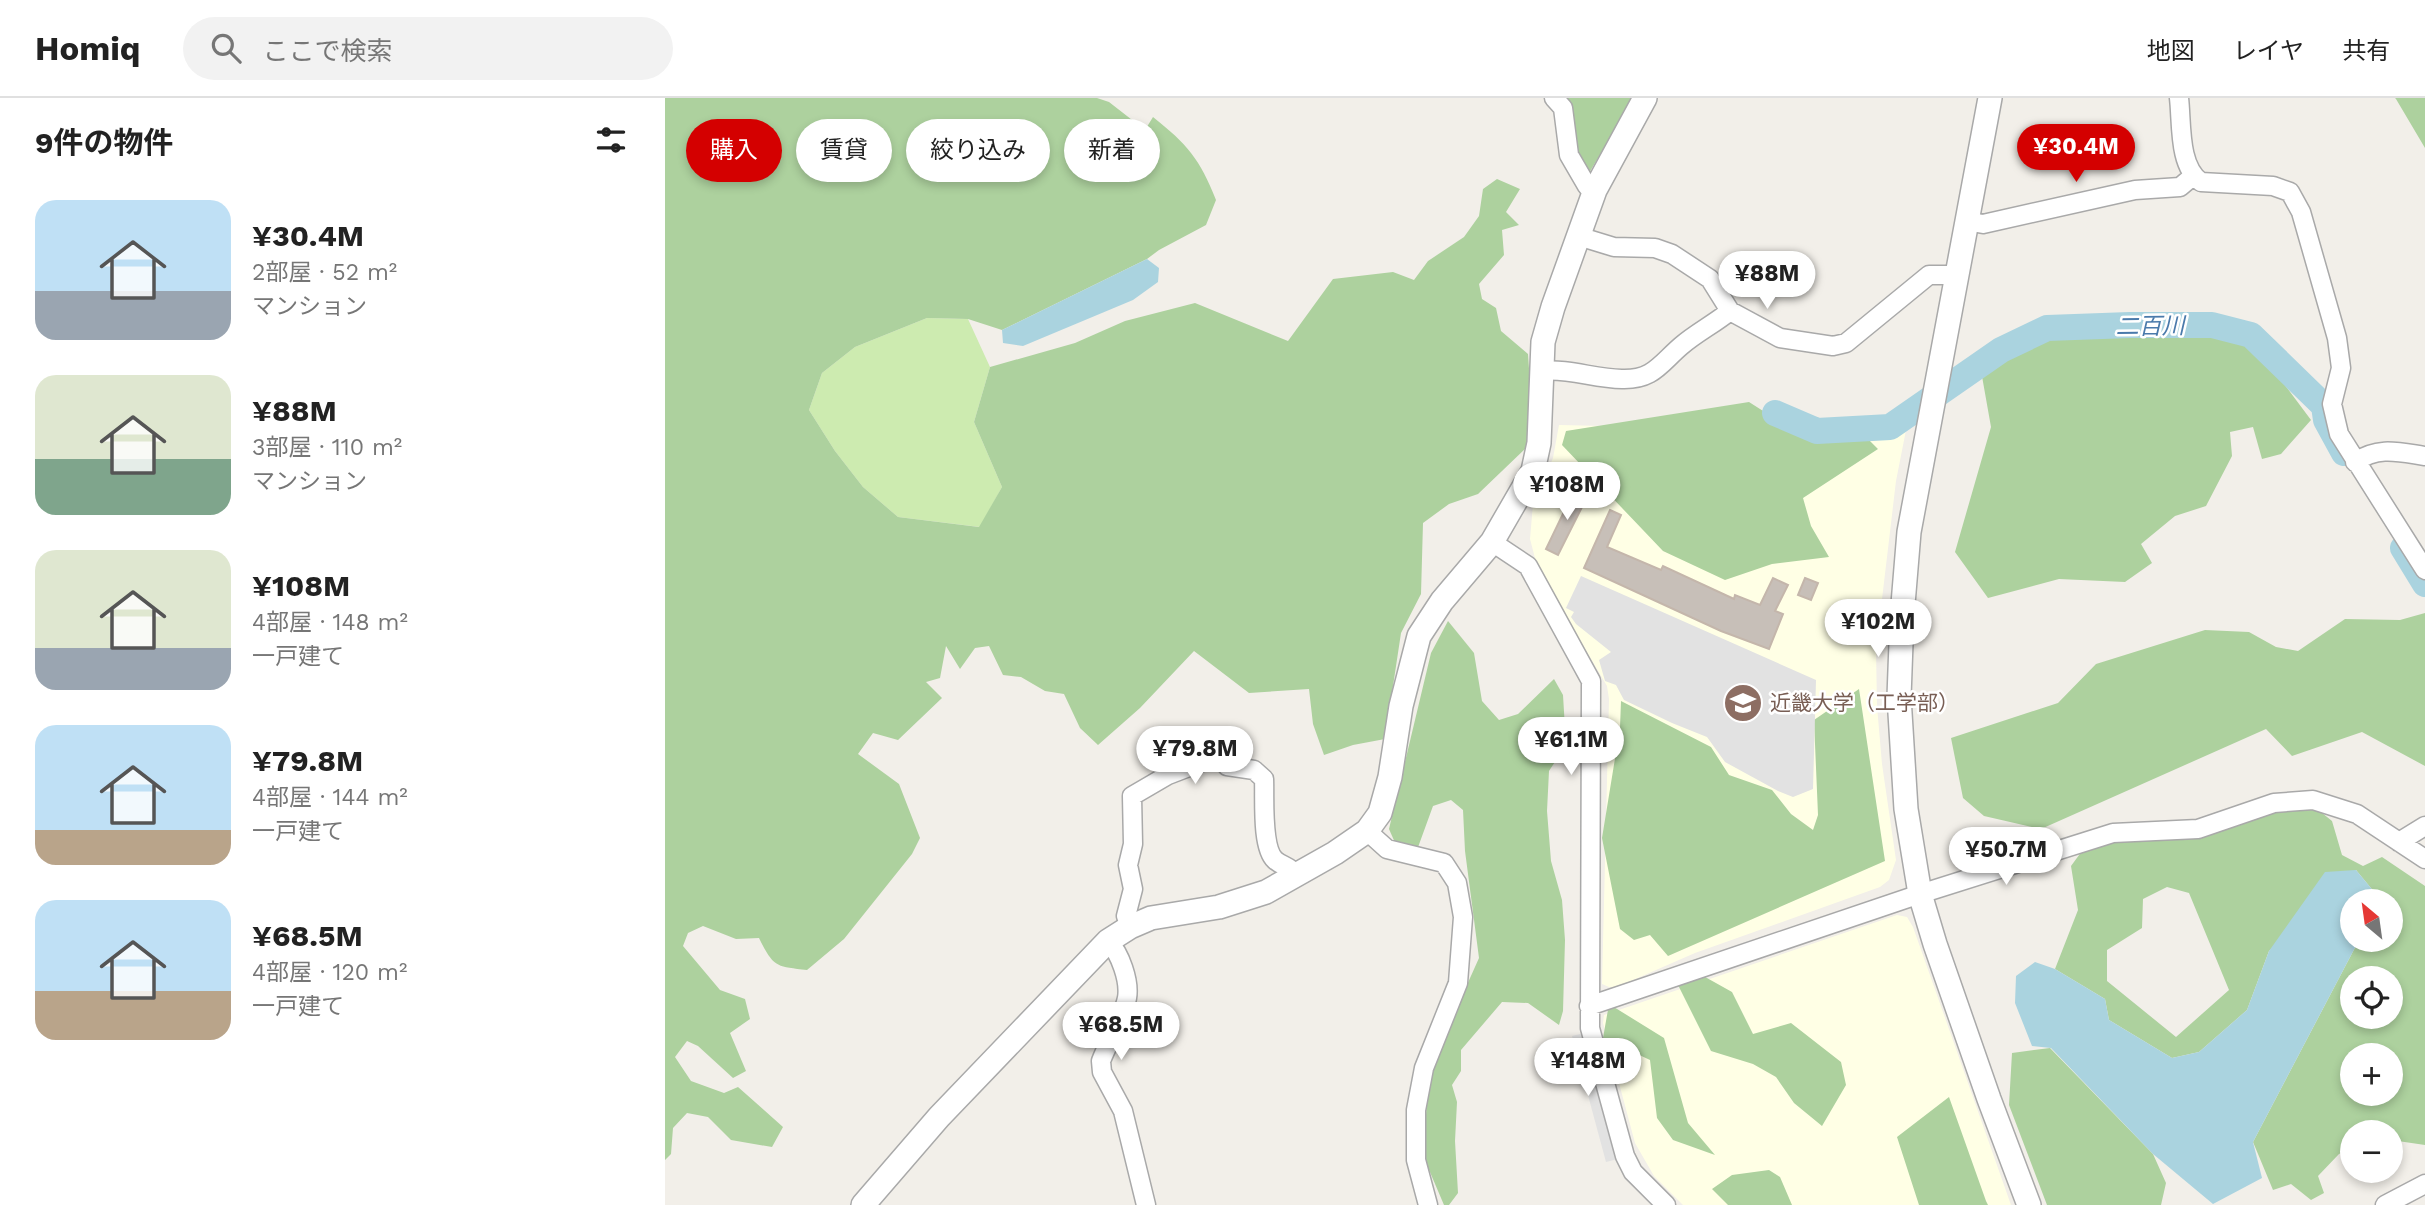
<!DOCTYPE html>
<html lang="ja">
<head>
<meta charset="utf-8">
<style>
	body { margin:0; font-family:"Work Sans","Noto Sans JP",sans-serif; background:#f2f2f2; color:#222; height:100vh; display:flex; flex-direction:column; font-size:26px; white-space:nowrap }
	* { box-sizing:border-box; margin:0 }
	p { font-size:23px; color:#767676 }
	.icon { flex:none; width:38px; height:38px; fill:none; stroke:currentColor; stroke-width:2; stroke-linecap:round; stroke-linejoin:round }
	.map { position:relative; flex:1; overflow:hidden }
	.panel { display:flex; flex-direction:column; background:#fff; width:665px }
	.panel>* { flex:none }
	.hud { position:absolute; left:21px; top:21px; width:665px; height:63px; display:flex; gap:14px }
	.needle { width:46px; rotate:331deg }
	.fabs { position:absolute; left:1675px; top:791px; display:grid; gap:14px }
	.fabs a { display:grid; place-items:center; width:63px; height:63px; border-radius:50%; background:#fff; box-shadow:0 4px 10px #0003; font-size:35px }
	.price { position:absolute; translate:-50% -60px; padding:0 16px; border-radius:24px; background:#fff; color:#222; font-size:23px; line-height:46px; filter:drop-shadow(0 2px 4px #0008) }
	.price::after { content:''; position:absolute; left:50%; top:42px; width:21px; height:16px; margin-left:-10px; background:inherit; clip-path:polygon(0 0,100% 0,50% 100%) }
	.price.current { background:#d40000; color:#fff }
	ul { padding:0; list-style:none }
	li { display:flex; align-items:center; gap:21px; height:175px; padding:0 35px }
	li span { display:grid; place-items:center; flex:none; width:196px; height:140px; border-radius:21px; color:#555 }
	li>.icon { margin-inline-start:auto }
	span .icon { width:84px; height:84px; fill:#fffc; stroke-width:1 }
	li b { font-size:30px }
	h2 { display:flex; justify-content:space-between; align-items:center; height:84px; padding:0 35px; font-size:30px }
	.chip { padding:0 24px; border-radius:32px; background:#fff; box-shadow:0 4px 10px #0003; font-size:24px; line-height:63px }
	.chip.current { background:#d40000; color:#fff }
	header { display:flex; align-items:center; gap:42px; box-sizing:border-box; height:98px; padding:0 35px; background:#fff; border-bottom:2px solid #e0e0e0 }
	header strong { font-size:33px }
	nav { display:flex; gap:38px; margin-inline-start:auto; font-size:24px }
	.search { width:490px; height:63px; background:#f2f2f2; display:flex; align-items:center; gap:18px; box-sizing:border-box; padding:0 24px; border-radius:38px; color:#767676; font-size:26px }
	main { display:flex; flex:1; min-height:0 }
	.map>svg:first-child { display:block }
	.education { fill:#ffffe5 }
	.grass { fill:#cdebb0 }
	.forest { fill:#add19e; fill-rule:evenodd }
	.parking { fill:#e2e2e2 }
	.water { fill:#aad3df }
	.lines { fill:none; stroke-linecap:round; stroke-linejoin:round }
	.river { stroke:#aad3df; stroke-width:26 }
	.building { fill:#c7bfb8; stroke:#c4b6ab; stroke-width:2 }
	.minor-casing { stroke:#a9a9a9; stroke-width:21 }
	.tertiary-casing { stroke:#a9a9a9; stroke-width:26 }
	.minor { stroke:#fff; stroke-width:18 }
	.tertiary { stroke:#fff; stroke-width:23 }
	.labels { text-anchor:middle; stroke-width:5; stroke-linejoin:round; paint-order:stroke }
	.education-label { font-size:21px; fill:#785e54; stroke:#fff; text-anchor:start }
	.water-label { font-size:23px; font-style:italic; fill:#4a7aab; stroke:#fff }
</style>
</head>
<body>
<header>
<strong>Homiq</strong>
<div class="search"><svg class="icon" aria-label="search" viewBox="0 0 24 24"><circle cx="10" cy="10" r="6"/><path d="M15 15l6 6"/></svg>ここで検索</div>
<nav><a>地図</a><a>レイヤ</a><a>共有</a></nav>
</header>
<main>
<section class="panel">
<h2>9件の物件<svg class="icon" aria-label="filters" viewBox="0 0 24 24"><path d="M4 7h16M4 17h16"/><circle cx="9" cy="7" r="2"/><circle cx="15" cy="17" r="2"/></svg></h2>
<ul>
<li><span style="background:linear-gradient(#bfe0f5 65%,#9aa5b1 0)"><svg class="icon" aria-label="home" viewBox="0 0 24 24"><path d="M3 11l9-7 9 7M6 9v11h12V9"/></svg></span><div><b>¥30.4M</b><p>2部屋 · 52 m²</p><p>マンション</p></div></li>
<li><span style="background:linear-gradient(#dfe7d0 60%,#7fa58c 0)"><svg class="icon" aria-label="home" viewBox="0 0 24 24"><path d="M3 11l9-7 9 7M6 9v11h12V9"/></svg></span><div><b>¥88M</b><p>3部屋 · 110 m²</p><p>マンション</p></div></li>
<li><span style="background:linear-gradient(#dfe7d0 70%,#9aa5b1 0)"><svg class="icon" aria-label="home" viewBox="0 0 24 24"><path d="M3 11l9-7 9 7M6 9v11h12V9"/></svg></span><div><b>¥108M</b><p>4部屋 · 148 m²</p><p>一戸建て</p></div></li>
<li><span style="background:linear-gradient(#bfe0f5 75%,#b9a48a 0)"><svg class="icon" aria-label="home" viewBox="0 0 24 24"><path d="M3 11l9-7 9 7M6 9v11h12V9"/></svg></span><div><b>¥79.8M</b><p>4部屋 · 144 m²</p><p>一戸建て</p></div></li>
<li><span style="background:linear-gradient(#bfe0f5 65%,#b9a48a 0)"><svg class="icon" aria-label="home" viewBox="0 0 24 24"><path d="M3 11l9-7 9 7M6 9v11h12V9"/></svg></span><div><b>¥68.5M</b><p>4部屋 · 120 m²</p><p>一戸建て</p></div></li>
</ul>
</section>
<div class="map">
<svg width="1760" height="1107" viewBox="0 0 1760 1107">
	<rect width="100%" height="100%" fill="#f2efe9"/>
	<path class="education" d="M894,327L1223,334L1242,327L1231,383L1211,552L1212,608L1217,666L1231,762L1224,782L1215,789L1030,855L952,889H944L937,886L944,601L942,588L899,515L870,460L865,441L868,406L888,360Z
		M1232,817L1242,819L1248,829L1346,1107H1018L989,1078L970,1045L938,925L939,917Z"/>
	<path class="grass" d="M262,220L303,221L325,269L309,324L337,389L315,429L233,419L198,389L170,353L144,312L157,275L190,249Z"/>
	<path class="forest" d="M0,0H432L444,4L480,32L488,19C522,46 535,61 551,102L541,127L494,152L482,161L337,232L303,221L262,220L190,249L157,275L144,312L170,353L198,389L233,419L314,429L337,389L309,324L325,269L410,245L460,223L530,205L623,243L668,181L728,174L749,182L763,163L799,139L814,118L818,91L832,81L855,91L841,114L854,127L837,132L839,157L814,186L817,201L831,210L836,233L863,256L867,314L863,348L813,396L784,406L758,425L756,496L736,535L720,641L688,647L659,657L648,626L644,591L584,595L529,553L475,610L433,647L415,630L399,596L380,593L356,579L338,577L324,548L310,550L295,571L281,548L275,580L261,584L277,600L233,642L208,635L193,656L234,686L255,740L247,756L179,841L142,872C111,868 109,870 94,840L71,841L38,828L23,835L18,848L55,892L80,901L85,921L65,935L81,973L68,980L33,948L22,943L10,959L26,983L59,995L73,989L118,1029L107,1049L66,1042L43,1019L22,1015L8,1030L6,1056L0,1062Z
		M882,0H969L924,75Z
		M1730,0H1760V50L1731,1Z
		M1444,224H1525L1587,243L1646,322L1616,356L1597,361L1588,329L1565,334L1567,358L1541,408L1510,418L1476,446L1487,465L1460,484L1394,481L1323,500L1290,454L1326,329L1315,267L1365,240Z
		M1084,304L1106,318L1153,338L1203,341L1213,351L1138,400L1146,428L1164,459L1107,466L1060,482L998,453L897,347L901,333Z
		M1760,515V668L1697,634L1627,658L1601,631L1376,731L1319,718L1298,700L1286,640L1393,605L1431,566L1540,532L1584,534L1611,549L1633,553L1680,521L1735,522Z
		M783,523L809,555L817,603L834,622L853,616L889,581L898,597L901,647L884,673L882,713L886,763L897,802L900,842L898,913L894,927L863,905L837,904L796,952V973L787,987L792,1004L790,1043L793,1095L784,1107H779L759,1060L763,974L814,860L800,753L798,712L786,702L768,708L752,752L731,747L724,731L766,555Z
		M1194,591L1220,763L1003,858L985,837L969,842L955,831L937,740L955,630L956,603L1046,649L1064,677L1107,692L1126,716L1148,732L1153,717L1149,622Z
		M1646,706L1667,723L1677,757L1698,768L1717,759L1760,788V1047L1726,1042V1034H1687V1050L1674,1056L1653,1078L1659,1095L1646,1102L1626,1086L1608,1092L1588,1044L1694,842H1726V803H1714L1715,801L1691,772L1604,853L1582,912L1534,954L1507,960L1444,922L1440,901L1390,871L1413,812L1406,768L1417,753L1447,741L1608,709ZM1502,789L1524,795L1564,892L1511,939L1442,883V852L1477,830L1478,801ZM1687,880H1726V919H1687ZM1687,957H1726V996H1687Z
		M1033,875L1067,894L1088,936L1126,925L1176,964L1181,987L1157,1028L1129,1005L1111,979L1088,966L1046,953L1012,885Z
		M944,906L999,940L1023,1025L1050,1057L1008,1042L992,1020L985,962L938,940Z
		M1385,950L1488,1056L1501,1085L1496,1107H1382L1344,1007L1347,955Z
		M1284,999L1321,1103L1323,1107H1254L1232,1039Z
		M1104,1072L1115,1079L1127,1107H1063L1047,1091L1067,1077Z"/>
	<path class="parking" d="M916,478L1151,582L1148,691L1128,699L1113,693L1060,664L1042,639L1007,625L959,602L951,587L940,583L934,562L946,554L911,526L906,519L909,514L901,510Z
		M919,935L953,1061L941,1064L907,938Z"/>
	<path class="water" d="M482,161L494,170L493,184L468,202L358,248L338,245L337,232Z
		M1691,772L1715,801L1714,803H1687V842H1694L1588,1044L1597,1080L1548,1106L1488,1056L1386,950L1367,948L1350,905L1351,878L1370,864L1390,871L1440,901L1444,922L1507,960L1534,954L1582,912L1604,853L1660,774Z"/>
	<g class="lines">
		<path class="river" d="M1110,315L1152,333L1225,329L1336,252L1382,230L1465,227H1547L1586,237L1659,308L1661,322L1679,355
			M1738,450L1760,486"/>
	</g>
	<path class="building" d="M910,391L923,397L893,457L881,451Z
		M945,412L956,417L942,449L996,472L998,468L1069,501L1070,497L1095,507L1108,480L1123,487L1110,513L1118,516L1104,551L1056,533L919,470Z
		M1140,480L1153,485L1146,502L1133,497Z"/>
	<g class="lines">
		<defs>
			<path id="minor" d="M889,0L898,10L904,57L922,88L930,92
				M1514,0C1517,25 1513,68 1536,84L1608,88L1625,94L1636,114L1672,240L1676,270L1667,306L1674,336L1760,472
				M1301,123L1318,126L1470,92L1515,89L1528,78
				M913,138L949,149L990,150L1007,156L1045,181L1065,213L1115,240L1168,248L1181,245L1264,177H1292
				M877,273C904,270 930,281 957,281C988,282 995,266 1016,248C1031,235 1049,226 1065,213
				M1690,364C1714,348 1733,354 1760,358
				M827,444L863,468L926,583L925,930L960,1058L968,1074L1001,1107
				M702,733L722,751L779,765L792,785L798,819L793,885L759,970L751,1012V1062L763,1107
				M1734,744L1760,728
				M465,829L461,818L468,791L463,767L468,746L467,698L503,677L555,657L562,668L589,672L599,681C600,699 596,749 610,762C618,769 624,767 632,778
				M443,843C455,855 465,883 462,900C458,920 443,944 436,963L437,974L458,1013L481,1107
				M924,908L1255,796L1448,735L1533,731L1609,705L1648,702L1692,716L1760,761
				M1720,1107L1760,1086"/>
			<path id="tertiary" d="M1325,0L1244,434L1237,518L1234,599L1241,711L1255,796L1270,846L1324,1001L1364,1107
				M198,1107L274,1019L443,843L465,829L486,820L554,809L601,794L670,755L702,733L715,715L725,679L736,608L754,538L777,503L827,444L868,373L874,345L878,244L888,209L930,92L980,0"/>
		</defs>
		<use href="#minor" class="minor-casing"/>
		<use href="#tertiary" class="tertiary-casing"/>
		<use href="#minor" class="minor"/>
		<use href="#tertiary" class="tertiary"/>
	</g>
	<defs>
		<symbol id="university-disc" viewBox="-11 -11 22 22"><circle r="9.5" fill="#8d6e63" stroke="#fff"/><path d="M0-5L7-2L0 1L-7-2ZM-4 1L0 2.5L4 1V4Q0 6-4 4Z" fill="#fff"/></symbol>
	</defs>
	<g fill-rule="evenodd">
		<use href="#university-disc" x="1056" y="583" width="44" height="44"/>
	</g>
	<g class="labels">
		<g class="education-label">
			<text x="1105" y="612">近畿大学（工学部）</text>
		</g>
		<g class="water-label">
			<text transform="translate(1485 228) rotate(-1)" y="8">二百川</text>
		</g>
	</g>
</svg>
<div class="fabs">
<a><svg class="needle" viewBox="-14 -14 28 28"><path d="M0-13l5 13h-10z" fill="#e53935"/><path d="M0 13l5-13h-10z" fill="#767676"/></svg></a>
<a><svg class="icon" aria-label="locate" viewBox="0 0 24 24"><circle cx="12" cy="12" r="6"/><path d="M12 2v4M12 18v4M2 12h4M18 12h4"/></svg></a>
<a>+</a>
<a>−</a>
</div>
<b class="price current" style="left:1411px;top:86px">¥30.4M</b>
<b class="price" style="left:1102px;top:213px">¥88M</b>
<b class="price" style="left:902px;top:424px">¥108M</b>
<b class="price" style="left:1213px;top:561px">¥102M</b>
<b class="price" style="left:906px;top:679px">¥61.1M</b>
<b class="price" style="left:530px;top:688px">¥79.8M</b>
<b class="price" style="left:1341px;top:789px">¥50.7M</b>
<b class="price" style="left:456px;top:964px">¥68.5M</b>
<b class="price" style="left:923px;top:1000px">¥148M</b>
<div class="hud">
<a class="chip current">購入</a>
<a class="chip">賃貸</a>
<a class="chip">絞り込み</a>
<a class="chip">新着</a>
</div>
</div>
</main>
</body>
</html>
